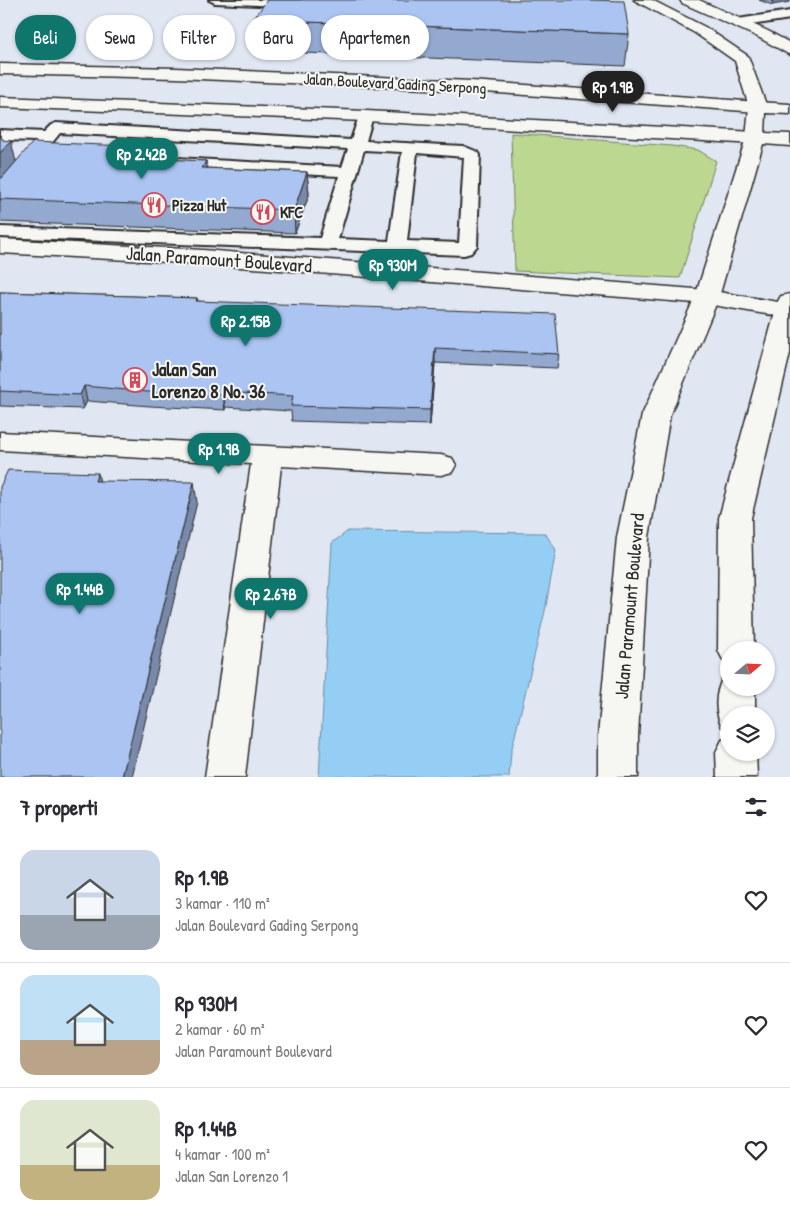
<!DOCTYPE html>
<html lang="id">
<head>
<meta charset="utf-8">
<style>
	body { margin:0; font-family:"Patrick Hand",sans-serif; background:#f7f7f7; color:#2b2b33; height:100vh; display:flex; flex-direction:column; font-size:19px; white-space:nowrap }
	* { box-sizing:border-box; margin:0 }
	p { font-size:16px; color:#7c7c81 }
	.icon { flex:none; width:28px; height:28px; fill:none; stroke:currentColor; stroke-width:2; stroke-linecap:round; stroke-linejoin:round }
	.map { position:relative; height:777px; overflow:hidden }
	.sheet { display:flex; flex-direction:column; background:#fff; flex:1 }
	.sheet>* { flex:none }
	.hud { position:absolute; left:15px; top:15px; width:500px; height:45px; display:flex; gap:10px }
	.needle { width:32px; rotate:71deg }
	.buttons { position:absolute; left:720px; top:641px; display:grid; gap:10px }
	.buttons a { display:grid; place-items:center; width:55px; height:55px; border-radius:50%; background:#fff; box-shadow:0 1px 4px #0004; font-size:25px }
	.price { position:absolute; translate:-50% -42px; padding:0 11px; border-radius:18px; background:#0f766e; color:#fff; font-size:16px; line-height:32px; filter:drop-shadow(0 1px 2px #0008) }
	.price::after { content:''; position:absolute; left:50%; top:30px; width:15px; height:11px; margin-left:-8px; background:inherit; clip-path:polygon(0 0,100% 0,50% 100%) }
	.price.on { background:#222; color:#fff }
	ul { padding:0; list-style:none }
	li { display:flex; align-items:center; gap:15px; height:125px; padding:0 20px }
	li+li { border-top:1px solid #e1e1e2 }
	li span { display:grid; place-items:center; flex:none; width:140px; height:100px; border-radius:15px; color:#555 }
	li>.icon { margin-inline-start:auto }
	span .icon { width:60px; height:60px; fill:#fffc; stroke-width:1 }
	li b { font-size:21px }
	h2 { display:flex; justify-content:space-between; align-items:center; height:60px; padding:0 20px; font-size:21px }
	.chip { padding:0 18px; border-radius:22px; background:#fff; box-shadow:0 1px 4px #0004; font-size:18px; line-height:45px }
	.chip.on { background:#0f766e; color:#fff }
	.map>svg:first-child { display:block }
	.green { fill:#bcd78f; stroke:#74815d }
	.water { fill:#95cef4; stroke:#6b8da4 }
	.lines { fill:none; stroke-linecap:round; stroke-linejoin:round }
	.service-casing { stroke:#2b2b2b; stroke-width:4 }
	.minor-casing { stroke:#2b2b2b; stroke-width:3 }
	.secondary-casing { stroke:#2b2b2b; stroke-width:3 }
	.primary-casing { stroke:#2b2b2b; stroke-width:3 }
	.service { fill:#f6f6f2; fill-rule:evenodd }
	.minor { fill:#f6f6f2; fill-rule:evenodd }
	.secondary { fill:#f6f6f2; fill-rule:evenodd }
	.primary { fill:#f6f6f2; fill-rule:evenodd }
	.wall { fill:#93a9d0; stroke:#2b2b2b }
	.shaded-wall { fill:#7889a9; stroke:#2b2b2b }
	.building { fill:#abc4f2; stroke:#2b2b2b }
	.labels { text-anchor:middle; stroke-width:4; stroke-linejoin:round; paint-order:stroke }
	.far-street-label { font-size:16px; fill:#2b2b2b; stroke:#f6f6f2 }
	.far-poi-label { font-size:16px; font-weight:bold; fill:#2b2b2b; stroke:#f6f6f2; text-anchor:start }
	.street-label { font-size:19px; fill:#2b2b2b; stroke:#f6f6f2 }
	.poi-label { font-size:19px; font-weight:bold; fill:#2b2b2b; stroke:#f6f6f2; text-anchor:start }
</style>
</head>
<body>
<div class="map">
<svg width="790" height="777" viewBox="0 0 790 777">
	<rect width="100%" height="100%" fill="#e0e7f2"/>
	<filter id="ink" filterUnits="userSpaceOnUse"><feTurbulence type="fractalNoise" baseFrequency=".02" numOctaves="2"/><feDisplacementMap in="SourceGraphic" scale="10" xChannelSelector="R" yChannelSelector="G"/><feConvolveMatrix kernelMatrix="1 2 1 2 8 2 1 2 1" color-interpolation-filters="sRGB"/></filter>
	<g filter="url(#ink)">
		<path class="green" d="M511,133L672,146L698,150L716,161L680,278L515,271Z"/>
		<path class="water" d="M348,531L545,533L556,550L545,611L511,752L509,777H319L332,543Z"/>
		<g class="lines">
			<defs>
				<path id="service" d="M209,0H299L303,3L297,7L215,3Z
					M790,11V19L738,27L732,23L738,19Z
					M366,112L373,116L366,141L463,146L478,152L480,155L477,246L471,253L464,255L0,237V227L320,238L339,176L177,168L169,163L177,158L342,167L348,149L60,133L6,199L0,200V184L37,141L0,140V130L44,132L51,125L56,123L351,140L359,116ZM364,150L402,152L389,241L338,239ZM417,153L464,157L459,243L407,241Z"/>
				<path id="minor" d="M634,0H652L705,27L748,56L767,107L764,111H752L749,107L735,61L695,33Z
					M680,0H699L768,31L790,43V55L758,37L682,3Z
					M0,239L203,250L707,290L790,304V318L707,304L647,299L203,264L0,253Z
					M0,432L441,455L452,458L456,465L452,472L441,475L281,466L245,777H205L251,464L0,450Z"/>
				<path id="secondary" d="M0,64L176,68L471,81L758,102L764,103L767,107L764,111L758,112L471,91L176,78L0,74Z
					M0,97L366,111L755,132L762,134L764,138L762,142L755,144L366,121L0,107Z"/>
				<path id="primary" d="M758,102L790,104V114L766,113L765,133L790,134V146L763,144L719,297L670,415L649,537L638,736V777H598V736L617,537L642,415L695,297L746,138L749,107L752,103Z
					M790,294V353L751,518L754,650H729V662L723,660L718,650L719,518L778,301L781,296Z
					M729,675V688H755V715H729V729L722,727C714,710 715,693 723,677Z
					M729,737V752H756L757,777H717L716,752L722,740Z"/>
			</defs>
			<use href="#service" class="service-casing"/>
			<use href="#minor" class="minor-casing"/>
			<use href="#secondary" class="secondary-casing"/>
			<use href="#primary" class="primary-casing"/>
			<use href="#service" class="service"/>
			<use href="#minor" class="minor"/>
			<use href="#secondary" class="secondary"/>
			<use href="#primary" class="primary"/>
		</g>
		<path class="wall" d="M759,0H790L772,5Z
			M253,20L629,34L625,66L255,51Z
			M0,135L16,161L126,146L128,158L206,161L207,168L307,172L309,195L295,233L0,222Z
			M0,292L197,298L198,301L559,354L557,368L435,363L430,425L292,421L291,411L225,407V410L150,406L87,401L83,409L0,406Z"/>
		<path class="shaded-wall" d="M773,0H790V2L772,5Z
			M11,141L16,162L0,181V153Z
			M126,146L130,168L118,157Z
			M206,161L208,183L202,168Z
			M307,172L309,195L295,233L294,210Z
			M435,348V363L430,425V410Z
			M84,386L87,401L83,409L80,395Z
			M224,392L225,407V410L223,395Z
			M98,473L102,493L95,481Z
			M194,482L197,502L132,777H122Z"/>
		<path class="building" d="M267,0H587L624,1L629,34L253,20Z
			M0,135L3,140L11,141L0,153Z
			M33,142L126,146L118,157L206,161L202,168L307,172L294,210L0,199V178H2Z
			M0,292L197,298L196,301L555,314L559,354L435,348L430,410L291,406L293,396L224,392L223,395L148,392L84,386L80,395L0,391Z
			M8,470L98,473L95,481L194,482L122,777H0V487Z"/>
	</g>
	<defs>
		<symbol id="restaurant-ring" viewBox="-11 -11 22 22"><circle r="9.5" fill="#f6f6f2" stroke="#d1495b" stroke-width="1.5"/><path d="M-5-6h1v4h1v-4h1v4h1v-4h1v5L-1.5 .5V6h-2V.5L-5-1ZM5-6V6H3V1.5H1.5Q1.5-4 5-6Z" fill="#d1495b"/></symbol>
		<symbol id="building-ring" viewBox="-11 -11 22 22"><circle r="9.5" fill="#f6f6f2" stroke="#d1495b" stroke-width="1.5"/><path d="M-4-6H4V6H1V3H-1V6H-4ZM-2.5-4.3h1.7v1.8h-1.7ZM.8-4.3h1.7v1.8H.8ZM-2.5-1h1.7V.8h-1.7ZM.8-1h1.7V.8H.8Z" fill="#d1495b"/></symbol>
	</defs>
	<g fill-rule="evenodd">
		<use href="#restaurant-ring" x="140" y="191" width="28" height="28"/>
		<use href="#restaurant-ring" x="249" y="198" width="28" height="28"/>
		<use href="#building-ring" x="121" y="366" width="28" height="28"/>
	</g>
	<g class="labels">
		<g class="far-street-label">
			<text transform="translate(395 83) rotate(3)" y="6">Jalan Boulevard Gading Serpong</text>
		</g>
		<g class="far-poi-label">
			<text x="172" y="211">Pizza Hut</text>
			<text x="280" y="218">KFC</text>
		</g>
		<g class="street-label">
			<text transform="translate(219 259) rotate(4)" y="7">Jalan Paramount Boulevard</text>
			<text transform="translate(629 606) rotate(-85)" y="7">Jalan Paramount Boulevard</text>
		</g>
		<g class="poi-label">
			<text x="152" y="376">Jalan San<tspan x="152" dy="22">Lorenzo 8 No. 36</tspan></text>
		</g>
	</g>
</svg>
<div class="buttons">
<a><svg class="needle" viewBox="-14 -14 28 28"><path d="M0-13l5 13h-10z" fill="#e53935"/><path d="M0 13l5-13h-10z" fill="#7c7c81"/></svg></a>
<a><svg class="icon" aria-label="layers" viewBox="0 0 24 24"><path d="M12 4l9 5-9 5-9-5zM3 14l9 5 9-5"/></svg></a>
</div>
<b class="price on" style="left:613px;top:113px">Rp 1.9B</b>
<b class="price" style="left:142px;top:180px">Rp 2.42B</b>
<b class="price" style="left:393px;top:291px">Rp 930M</b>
<b class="price" style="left:246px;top:347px">Rp 2.15B</b>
<b class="price" style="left:219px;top:475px">Rp 1.9B</b>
<b class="price" style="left:80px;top:615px">Rp 1.44B</b>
<b class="price" style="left:271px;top:620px">Rp 2.67B</b>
<div class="hud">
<a class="chip on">Beli</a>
<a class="chip">Sewa</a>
<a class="chip">Filter</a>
<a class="chip">Baru</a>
<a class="chip">Apartemen</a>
</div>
</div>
<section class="sheet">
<h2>7 properti<svg class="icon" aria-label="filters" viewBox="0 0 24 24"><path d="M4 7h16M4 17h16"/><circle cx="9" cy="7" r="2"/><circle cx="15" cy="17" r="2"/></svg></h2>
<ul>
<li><span style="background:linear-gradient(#c9d6e8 65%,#9aa5b1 0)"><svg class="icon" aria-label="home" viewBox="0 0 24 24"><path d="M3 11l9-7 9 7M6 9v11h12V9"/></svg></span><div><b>Rp 1.9B</b><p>3 kamar · 110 m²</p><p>Jalan Boulevard Gading Serpong</p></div><svg class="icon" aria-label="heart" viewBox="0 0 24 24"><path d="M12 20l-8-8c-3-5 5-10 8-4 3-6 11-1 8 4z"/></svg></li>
<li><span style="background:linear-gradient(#bfe0f5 65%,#b9a48a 0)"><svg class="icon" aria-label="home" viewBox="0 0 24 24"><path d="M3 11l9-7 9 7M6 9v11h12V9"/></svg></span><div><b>Rp 930M</b><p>2 kamar · 60 m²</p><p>Jalan Paramount Boulevard</p></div><svg class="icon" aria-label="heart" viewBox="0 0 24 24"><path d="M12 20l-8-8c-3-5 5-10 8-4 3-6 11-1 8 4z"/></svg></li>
<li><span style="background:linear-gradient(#dfe7d0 65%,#c2b280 0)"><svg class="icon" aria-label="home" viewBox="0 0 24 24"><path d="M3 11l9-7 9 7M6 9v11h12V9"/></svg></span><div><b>Rp 1.44B</b><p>4 kamar · 100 m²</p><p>Jalan San Lorenzo 1</p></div><svg class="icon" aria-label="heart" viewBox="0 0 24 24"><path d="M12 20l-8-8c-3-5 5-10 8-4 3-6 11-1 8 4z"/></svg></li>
</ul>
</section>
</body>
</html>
